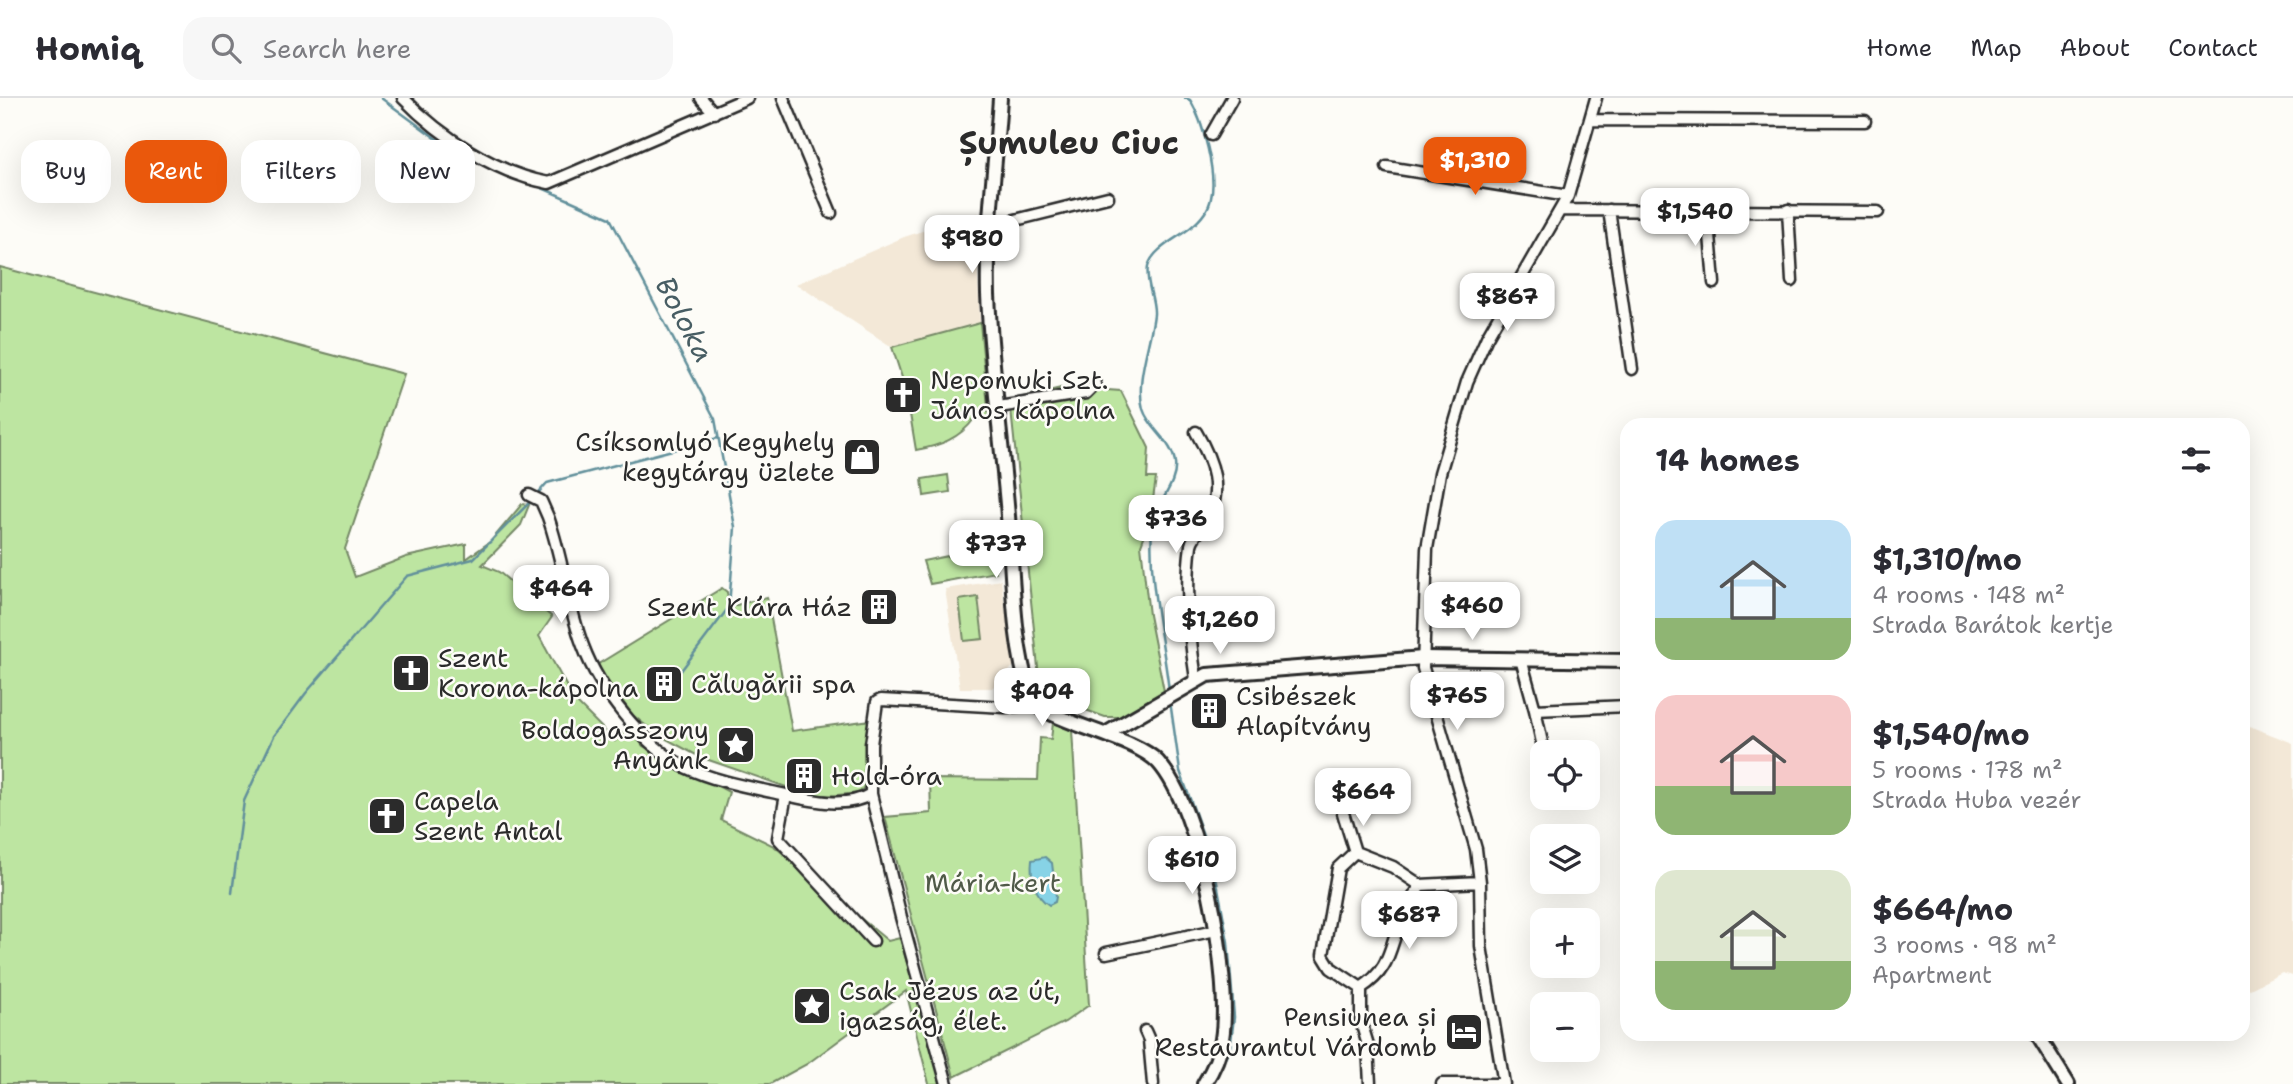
<!DOCTYPE html>
<html lang="en">
<head>
<meta charset="utf-8">
<style>
	body { margin:0; font-family:"Shantell Sans",sans-serif; background:#f7f7f7; color:#2b2b33; height:100vh; display:flex; flex-direction:column; font-size:26px; white-space:nowrap }
	* { box-sizing:border-box; margin:0 }
	p { font-size:23px; color:#7c7c81 }
	.icon { flex:none; width:38px; height:38px; fill:none; stroke:currentColor; stroke-width:2; stroke-linecap:round; stroke-linejoin:round }
	.map { position:relative; flex:1; overflow:hidden }
	.side { position:absolute; left:1620px; top:320px; width:630px; height:623px; display:flex; flex-direction:column; background:#fff; border-radius:21px; box-shadow:0 7px 28px #0002 }
	.side>* { flex:none }
	.banner { position:absolute; left:21px; top:42px; width:665px; height:63px; display:flex; gap:14px }
	.buttons { position:absolute; left:1530px; top:642px; display:grid; gap:14px }
	.buttons a { display:grid; place-items:center; width:70px; height:70px; border-radius:14px; background:#fff; box-shadow:0 7px 28px #0002; font-size:35px }
	.price { position:absolute; translate:-50% -60px; padding:0 16px; border-radius:14px; background:#fff; color:#222; font-size:23px; line-height:46px; filter:drop-shadow(0 2px 4px #0008) }
	.price::after { content:''; position:absolute; left:50%; top:42px; width:21px; height:16px; margin-left:-10px; background:inherit; clip-path:polygon(0 0,100% 0,50% 100%) }
	.price.on { background:#ea580c; color:#fff }
	ul { padding:0; list-style:none }
	li { display:flex; align-items:center; gap:21px; height:175px; padding:0 35px }
	li span { display:grid; place-items:center; flex:none; width:196px; height:140px; border-radius:21px; color:#555 }
	li>.icon { margin-inline-start:auto }
	span .icon { width:84px; height:84px; fill:#fffc; stroke-width:1 }
	li b { font-size:30px }
	h2 { display:flex; justify-content:space-between; align-items:center; height:84px; padding:0 35px; font-size:30px }
	.chip { padding:0 24px; border-radius:21px; background:#fff; box-shadow:0 7px 28px #0002; font-size:24px; line-height:63px }
	.chip.on { background:#ea580c; color:#fff }
	header { display:flex; align-items:center; gap:42px; box-sizing:border-box; height:98px; padding:0 35px; background:#fff; border-bottom:2px solid #e1e1e2 }
	header strong { font-size:33px }
	nav { display:flex; gap:38px; margin-inline-start:auto; font-size:24px }
	.search { width:490px; height:63px; background:#f7f7f7; display:flex; align-items:center; gap:18px; box-sizing:border-box; padding:0 24px; border-radius:21px; color:#7c7c81; font-size:26px }
	.map>svg:first-child { display:block }
	.built { fill:#f3e8d7 }
	.green { fill:#bde5a1; stroke:#748866; stroke-width:2 }
	.water { fill:#87d3e6; stroke:#62909b; stroke-width:2 }
	.lines { fill:none; stroke-linecap:round; stroke-linejoin:round }
	.stream { stroke:#62909b; stroke-width:2.5 }
	.street-casing { stroke:#2b2b2b; stroke-width:15 }
	.secondary-casing { stroke:#2b2b2b; stroke-width:18 }
	.street { stroke:#fdfcf7; stroke-width:10 }
	.secondary { stroke:#fdfcf7; stroke-width:12 }
	.labels { text-anchor:middle; stroke-width:5; stroke-linejoin:round; paint-order:stroke }
	.poi-label { font-size:26px; fill:#2b2b2b; stroke:#fdfcf7; text-anchor:start }
	.park-label { font-size:26px; fill:#505a48; stroke:#fdfcf7 }
	.water-label { font-size:28px; font-style:italic; fill:#475d63; stroke:#fdfcf7 }
	.district-label { font-size:33px; font-weight:bold; fill:#2b2b2b; stroke:#fdfcf7 }
</style>
</head>
<body>
<header>
<strong>Homiq</strong>
<div class="search"><svg class="icon" aria-label="search" viewBox="0 0 24 24"><circle cx="10" cy="10" r="6"/><path d="M15 15l6 6"/></svg>Search here</div>
<nav><a>Home</a><a>Map</a><a>About</a><a>Contact</a></nav>
</header>
<div class="map">
<svg width="2293" height="986" viewBox="0 0 2293 986">
	<rect width="100%" height="100%" fill="#fdfcf7"/>
	<filter id="ink" filterUnits="userSpaceOnUse"><feTurbulence type="fractalNoise" baseFrequency=".0143" numOctaves="2"/><feDisplacementMap in="SourceGraphic" scale="14" xChannelSelector="R" yChannelSelector="G"/><feConvolveMatrix kernelMatrix="1 2 1 2 8 2 1 2 1" color-interpolation-filters="sRGB"/></filter>
	<g filter="url(#ink)">
		<path class="built" d="M978,115L977,158L980,225L892,249L796,186L904,139Z
			M1001,482L1014,568L992,590H960L945,491Z
			M2244,626L2293,645V878L2282,875L2250,891L2244,888Z"/>
		<path class="green" d="M0,169L404,276L345,451L355,479L406,459L466,446V461L491,443L522,406L529,407L521,427L482,467L499,474L552,519L539,538L574,602L615,643L629,629L643,648L729,694L721,722L774,748L888,843L900,840L942,986H929L906,893L807,966L770,986H0Z
			M980,225L989,320L974,321C960,340 940,348 916,352L906,292L892,249Z
			M1065,289L1121,293L1149,350L1147,380H1156L1150,423L1141,447L1149,517L1164,593L1120,619H1105L1055,601L1047,596L1039,579L1010,302Z
			M948,377L950,394L924,398L922,381Z
			M992,449L996,474L930,486L923,463Z
			M722,490L727,494L729,509L767,499L792,633L871,622L865,687L860,695L815,699L700,659L655,635L634,618L595,568Z
			M978,499L983,541L964,543L959,502Z
			M1053,625L1072,632L1089,907L1065,924L954,979L885,719L931,715L930,681L1038,682L1040,640L1051,641Z"/>
		<path class="water" d="M1045,759L1052,765L1056,799L1055,804L1049,807C1035,799 1030,778 1032,762Z"/>
		<g class="lines">
			<path class="stream" d="M381,0L445,47L467,56
				M531,85L610,120L715,321L735,429L729,509L674,582
				M539,394L547,385L718,340
				M1169,593C1163,539 1148,484 1152,429C1154,407 1178,387 1175,365C1173,344 1149,331 1143,311C1135,282 1151,245 1154,216C1155,201 1145,184 1148,169C1152,151 1178,140 1190,130C1200,122 1209,112 1211,100C1217,76 1203,23 1190,2L1185,0
				M1170,603L1180,673L1214,768L1228,844L1234,919L1230,951L1212,986
				M232,795L244,703L274,638L306,595L407,478L473,461L529,405"/>
			<defs>
				<path id="street" d="M403,0C440,38 495,75 549,85L747,0
					M701,0L714,15
					M783,0L831,115
					M1591,22L1865,23
					M1211,37L1232,0
					M1387,69L1568,98
					M1562,112L1878,114
					M1609,112L1632,271
					M1708,112L1714,185
					M1788,112L1792,183
					M991,128L1108,99
					M999,309L1086,295L1095,286
					M529,397L541,403L548,419C563,461 567,507 583,548C599,591 643,648 685,669C712,682 743,688 772,694C802,700 843,713 871,696V646L877,604L881,602L1005,609L1036,606
					M1521,561L1535,612L1628,608
					M1196,581C1189,537 1185,490 1191,447C1193,437 1201,433 1206,425C1224,393 1213,363 1196,334
					M1535,612L1544,654
					M871,696L901,819L947,986
					M786,697L778,740L873,843
					M1343,715L1355,754
					M1106,855L1216,832
					M1361,890C1391,871 1389,850 1401,821C1406,809 1415,799 1420,787
					M1145,933L1149,942L1153,986
					M1370,986L1368,947L1361,924V890L1331,870L1323,857L1338,770L1355,754L1393,769L1420,787L1480,784
					M1442,986H1504L1481,848L1480,784L1476,751L1423,570L1427,451L1440,375L1467,284L1487,239L1568,98L1596,0"/>
				<path id="secondary" d="M1000,0C996,65 986,131 988,196C991,270 1002,344 1008,418C1013,474 1012,543 1030,597C1040,624 1131,636 1158,664C1201,711 1232,879 1222,941C1220,958 1213,972 1204,986
					M1107,635L1207,577L1423,560L1628,563
					M2037,936L2068,986"/>
			</defs>
			<use href="#street" class="street-casing"/>
			<use href="#secondary" class="secondary-casing"/>
			<use href="#street" class="street"/>
			<use href="#secondary" class="secondary"/>
		</g>
	</g>
	<defs>
		<symbol id="church-square" viewBox="-11 -11 22 22"><rect x="-9" y="-9" width="18" height="18" rx="4" fill="#2b2b2b" stroke="#fdfcf7"/><path d="M-1.2-6h2.4v3.5h3.3v2.4h-3.3V6h-2.4V-.1h-3.3v-2.4h3.3Z" fill="#fff"/></symbol>
		<symbol id="shop-square" viewBox="-11 -11 22 22"><rect x="-9" y="-9" width="18" height="18" rx="4" fill="#2b2b2b" stroke="#fdfcf7"/><path d="M-5-2.5h2.3a2.7 3.5 0 0 1 5.4 0H5L5.5 6h-11ZM-1.5-2.5h3a1.5 2.3 0 0 0-3 0Z" fill="#fff"/></symbol>
		<symbol id="building-square" viewBox="-11 -11 22 22"><rect x="-9" y="-9" width="18" height="18" rx="4" fill="#2b2b2b" stroke="#fdfcf7"/><path d="M-4-6H4V6H1V3H-1V6H-4ZM-2.5-4.3h1.7v1.8h-1.7ZM.8-4.3h1.7v1.8H.8ZM-2.5-1h1.7V.8h-1.7ZM.8-1h1.7V.8H.8Z" fill="#fff"/></symbol>
		<symbol id="sight-square" viewBox="-11 -11 22 22"><rect x="-9" y="-9" width="18" height="18" rx="4" fill="#2b2b2b" stroke="#fdfcf7"/><path d="M0-6L1.8-2.2L6-1.7L2.9 1.2L3.7 5.4L0 3.3L-3.7 5.4L-2.9 1.2L-6-1.7L-1.8-2.2Z" fill="#fff"/></symbol>
		<symbol id="hotel-square" viewBox="-11 -11 22 22"><rect x="-9" y="-9" width="18" height="18" rx="4" fill="#2b2b2b" stroke="#fdfcf7"/><path d="M-6-4.5h1.5V1H6V5H4.5V3h-9V5H-6ZM-4 0a1.8 1.8 0 1 1 3.6 0ZM.5 0V-2.5h3Q6-2.5 6 0Z" fill="#fff"/></symbol>
	</defs>
	<g fill-rule="evenodd">
		<use href="#church-square" x="881" y="275" width="44" height="44"/>
		<use href="#shop-square" x="840" y="337" width="44" height="44"/>
		<use href="#building-square" x="857" y="487" width="44" height="44"/>
		<use href="#church-square" x="389" y="553" width="44" height="44"/>
		<use href="#building-square" x="642" y="564" width="44" height="44"/>
		<use href="#building-square" x="1187" y="591" width="44" height="44"/>
		<use href="#sight-square" x="714" y="625" width="44" height="44"/>
		<use href="#building-square" x="782" y="656" width="44" height="44"/>
		<use href="#church-square" x="365" y="696" width="44" height="44"/>
		<use href="#sight-square" x="790" y="886" width="44" height="44"/>
		<use href="#hotel-square" x="1442" y="912" width="44" height="44"/>
	</g>
	<g class="labels">
		<g class="poi-label">
			<text x="930" y="291">Nepomuki Szt.<tspan x="930" dy="30">János kápolna</tspan></text>
			<text x="835" y="353" text-anchor="end">Csíksomlyó Kegyhely<tspan x="835" dy="30">kegytárgy üzlete</tspan></text>
			<text x="852" y="518" text-anchor="end">Szent Klára Ház</text>
			<text x="438" y="569">Szent<tspan x="438" dy="30">Korona-kápolna</tspan></text>
			<text x="691" y="595">Călugării spa</text>
			<text x="1236" y="607">Csibészek<tspan x="1236" dy="30">Alapítvány</tspan></text>
			<text x="709" y="641" text-anchor="end">Boldogasszony<tspan x="709" dy="30">Anyánk</tspan></text>
			<text x="831" y="687">Hold-óra</text>
			<text x="414" y="712">Capela<tspan x="414" dy="30">Szent Antal</tspan></text>
			<text x="839" y="902">Csak Jézus az út,<tspan x="839" dy="30">igazság, élet.</tspan></text>
			<text x="1437" y="928" text-anchor="end">Pensiunea și<tspan x="1437" dy="30">Restaurantul Várdomb</tspan></text>
		</g>
		<g class="park-label">
			<text x="993" y="794">Mária-kert</text>
		</g>
		<g class="water-label">
			<text transform="translate(685 221) rotate(62)" y="10">Boloka</text>
		</g>
		<g class="district-label">
			<text x="1069" y="56">Șumuleu Ciuc</text>
		</g>
	</g>
</svg>
<div class="buttons">
<a><svg class="icon" aria-label="locate" viewBox="0 0 24 24"><circle cx="12" cy="12" r="6"/><path d="M12 2v4M12 18v4M2 12h4M18 12h4"/></svg></a>
<a><svg class="icon" aria-label="layers" viewBox="0 0 24 24"><path d="M12 4l9 5-9 5-9-5zM3 14l9 5 9-5"/></svg></a>
<a>+</a>
<a>−</a>
</div>
<b class="price on" style="left:1475px;top:99px">$1,310</b>
<b class="price" style="left:1695px;top:150px">$1,540</b>
<b class="price" style="left:972px;top:177px">$980</b>
<b class="price" style="left:1507px;top:235px">$867</b>
<b class="price" style="left:1176px;top:457px">$736</b>
<b class="price" style="left:996px;top:482px">$737</b>
<b class="price" style="left:561px;top:527px">$464</b>
<b class="price" style="left:1472px;top:544px">$460</b>
<b class="price" style="left:1220px;top:558px">$1,260</b>
<b class="price" style="left:1042px;top:630px">$404</b>
<b class="price" style="left:1457px;top:634px">$765</b>
<b class="price" style="left:1363px;top:730px">$664</b>
<b class="price" style="left:1192px;top:798px">$610</b>
<b class="price" style="left:1409px;top:853px">$687</b>
<div class="banner">
<a class="chip">Buy</a>
<a class="chip on">Rent</a>
<a class="chip">Filters</a>
<a class="chip">New</a>
</div>
<section class="side">
<h2>14 homes<svg class="icon" aria-label="filters" viewBox="0 0 24 24"><path d="M4 7h16M4 17h16"/><circle cx="9" cy="7" r="2"/><circle cx="15" cy="17" r="2"/></svg></h2>
<ul>
<li><span style="background:linear-gradient(#bfe0f5 70%,#8fb573 0)"><svg class="icon" aria-label="home" viewBox="0 0 24 24"><path d="M3 11l9-7 9 7M6 9v11h12V9"/></svg></span><div><b>$1,310/mo</b><p>4 rooms · 148 m²</p><p>Strada Barátok kertje</p></div></li>
<li><span style="background:linear-gradient(#f6c9c9 65%,#8fb573 0)"><svg class="icon" aria-label="home" viewBox="0 0 24 24"><path d="M3 11l9-7 9 7M6 9v11h12V9"/></svg></span><div><b>$1,540/mo</b><p>5 rooms · 178 m²</p><p>Strada Huba vezér</p></div></li>
<li><span style="background:linear-gradient(#dfe7d0 65%,#8fb573 0)"><svg class="icon" aria-label="home" viewBox="0 0 24 24"><path d="M3 11l9-7 9 7M6 9v11h12V9"/></svg></span><div><b>$664/mo</b><p>3 rooms · 98 m²</p><p>Apartment</p></div></li>
</ul>
</section>
</div>
</body>
</html>
